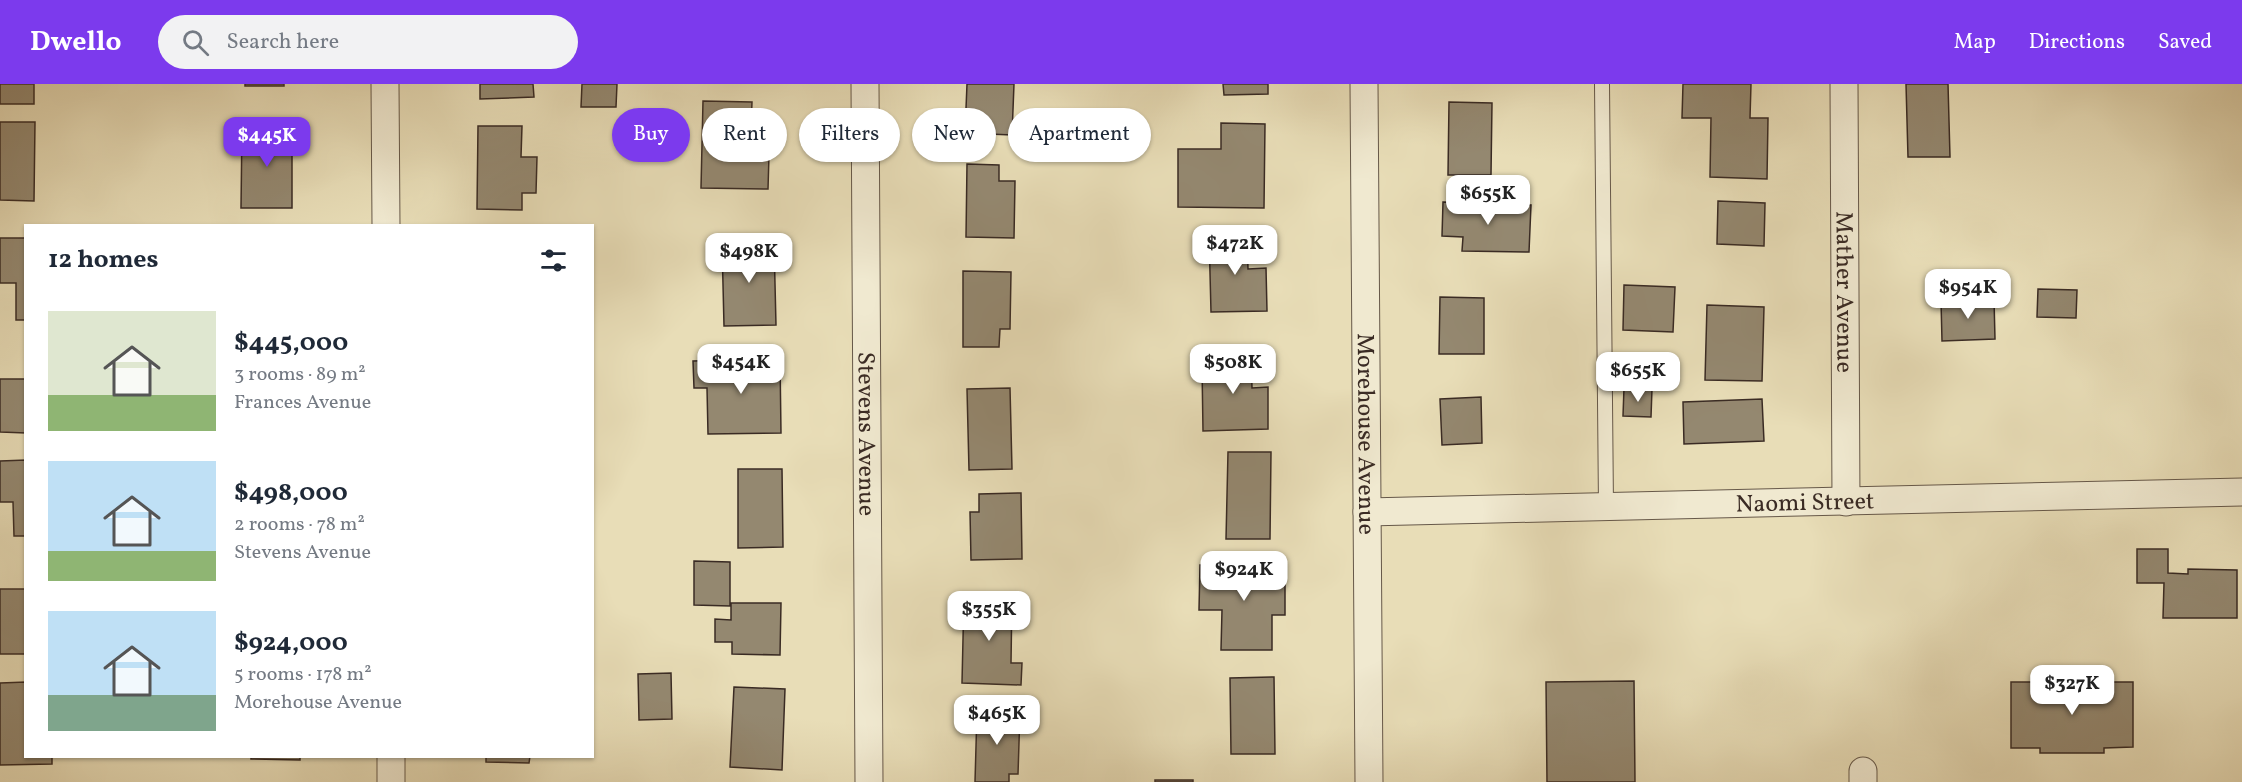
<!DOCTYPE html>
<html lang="en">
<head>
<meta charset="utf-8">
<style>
	body { margin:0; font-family:Vollkorn,serif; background:#f2f2f3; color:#1f2937; height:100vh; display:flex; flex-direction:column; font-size:22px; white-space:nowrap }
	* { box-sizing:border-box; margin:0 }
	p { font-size:20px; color:#747a83 }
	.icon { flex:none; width:33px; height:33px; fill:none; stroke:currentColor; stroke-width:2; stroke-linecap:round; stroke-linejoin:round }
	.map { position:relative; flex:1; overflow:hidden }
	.panel { position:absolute; left:24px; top:140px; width:570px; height:534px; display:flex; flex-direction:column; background:#fff; border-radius:0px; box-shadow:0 2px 4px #0004 }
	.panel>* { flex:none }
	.hud { position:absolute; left:612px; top:24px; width:570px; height:54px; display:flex; gap:12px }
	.price { position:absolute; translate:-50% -51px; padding:0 14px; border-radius:12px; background:#fff; color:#222; font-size:20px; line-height:39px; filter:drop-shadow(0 2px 3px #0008) }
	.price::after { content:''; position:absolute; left:50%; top:36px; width:18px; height:14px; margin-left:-9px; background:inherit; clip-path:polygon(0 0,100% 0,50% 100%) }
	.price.current { background:#7c3aed; color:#fff }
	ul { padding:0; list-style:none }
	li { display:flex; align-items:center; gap:18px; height:150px; padding:0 24px }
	li span { display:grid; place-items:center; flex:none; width:168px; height:120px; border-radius:0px; color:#555 }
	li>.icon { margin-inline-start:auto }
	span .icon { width:72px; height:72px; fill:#fffc; stroke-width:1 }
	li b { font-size:26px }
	h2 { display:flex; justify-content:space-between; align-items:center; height:72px; padding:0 24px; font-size:26px }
	.chip { padding:0 21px; border-radius:27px; background:#fff; box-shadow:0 2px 4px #0004; font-size:21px; line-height:54px }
	.chip.current { background:#7c3aed; color:#fff }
	header { display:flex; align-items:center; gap:36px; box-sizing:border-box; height:84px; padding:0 30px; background:#7c3aed; color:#fff }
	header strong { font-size:28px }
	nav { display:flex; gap:33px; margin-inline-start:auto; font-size:21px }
	.search { width:420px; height:54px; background:#f2f2f3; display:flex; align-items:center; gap:15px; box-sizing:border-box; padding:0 21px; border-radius:33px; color:#747a83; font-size:22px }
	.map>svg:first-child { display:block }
	.building { fill:#948870; stroke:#3a2b24; stroke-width:1.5 }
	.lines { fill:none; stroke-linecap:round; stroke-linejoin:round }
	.service-casing { stroke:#665849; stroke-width:16 }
	.minor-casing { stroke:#665849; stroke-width:29 }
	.service { stroke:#f0e9d0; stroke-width:14 }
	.minor { stroke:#f0e9d0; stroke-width:27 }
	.labels { text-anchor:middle; stroke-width:5; stroke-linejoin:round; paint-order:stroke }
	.street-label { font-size:24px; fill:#3a2b24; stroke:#f0e9d0 }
</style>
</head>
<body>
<header>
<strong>Dwello</strong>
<div class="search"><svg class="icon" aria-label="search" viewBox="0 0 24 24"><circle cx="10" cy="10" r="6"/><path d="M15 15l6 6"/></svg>Search here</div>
<nav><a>Map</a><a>Directions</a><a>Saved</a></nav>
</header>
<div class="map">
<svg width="2242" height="698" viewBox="0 0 2242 698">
	<rect width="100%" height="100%" fill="#e8ddb7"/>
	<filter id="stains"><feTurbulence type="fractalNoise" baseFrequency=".00333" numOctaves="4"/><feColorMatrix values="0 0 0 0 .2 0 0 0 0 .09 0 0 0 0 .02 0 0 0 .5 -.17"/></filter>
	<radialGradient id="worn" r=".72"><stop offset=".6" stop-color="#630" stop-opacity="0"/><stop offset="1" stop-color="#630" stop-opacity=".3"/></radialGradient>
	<path class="building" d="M0,0H34V20H0Z
		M245,0H284V2H245Z
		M480,0H533L534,13L480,15Z
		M582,0H617L616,23H581Z
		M967,0H1014L1012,51L965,49Z
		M1223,0H1268V10L1224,11Z
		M1683,0H1751L1750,34H1768L1767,95L1710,93L1711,34H1682Z
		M1906,0H1948L1950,73H1908Z
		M703,17L752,18L750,70L769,71L768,105L701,104Z
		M1449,18L1492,19L1491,91H1448Z
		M0,38H35L34,117L0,116Z
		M1221,39L1265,40L1264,124L1178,123V65H1221Z
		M478,42H522L521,73H537L536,109H522V126L477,125Z
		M242,43L292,44V124H241Z
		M967,80L999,81V97H1015L1014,154L966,153Z
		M1718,117L1765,119L1764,162L1717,160Z
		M1443,118L1531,121L1529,168L1462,167L1463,153L1442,152Z
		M1247,149L1248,185L1266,184L1267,227L1211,228L1209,150Z
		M0,154H26V236H16V199H0Z
		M774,158L776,241L724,242L722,159Z
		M963,187L1011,188L1010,245H1000L999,263H963Z
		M1624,201L1675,203L1673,248L1623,246Z
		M2038,205L2077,206L2076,234L2037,233Z
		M1440,213L1484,214V270H1439Z
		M1994,215L1995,255L1942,257L1941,217Z
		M1707,221L1764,223L1762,297L1705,296Z
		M1251,267L1252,304L1268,303V345L1203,347L1202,282H1215L1214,268Z
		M780,275L781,349L708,350L707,304H694L693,277Z
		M0,295H26V349L0,348Z
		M1010,304L1012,385L969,386L967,305Z
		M1624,304L1652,305L1651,333L1623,332Z
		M1481,313L1482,359L1442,361L1440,315Z
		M1762,315L1764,357L1684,360L1683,318Z
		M1228,368H1271L1270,455H1226Z
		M26,376V452H14L13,418H0V377Z
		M738,385H782L783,463L738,464Z
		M1021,409L1022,475L971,476L970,428H979V410Z
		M2137,465H2168V489L2188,490V485L2237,486V534H2163L2164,499H2137Z
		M694,477L730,478V522L694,521Z
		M1200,481H1285V531H1272V566H1221L1222,526H1199Z
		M0,505H26V570H0Z
		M964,511L1012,512L1011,579H1022L1021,601L962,599Z
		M731,519H781L780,571L732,570V558H715V535L731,536Z
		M671,589L672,635L639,636L638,590Z
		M1274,593L1275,670H1231L1230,594Z
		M1634,597L1635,698H1547L1546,598Z
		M26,598V672H52V680L0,681V599Z
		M2011,598H2133V663L2104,664V669H2040V664H2011Z
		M734,603L785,605L782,686L730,683Z
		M977,627L1020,628L1018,690H1009V698H975Z
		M251,672H300V676L251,675Z
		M486,672H530L529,679L486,678Z
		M1155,696H1193V698H1155Z"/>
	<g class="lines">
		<defs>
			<path id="service" d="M1602,0L1606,423"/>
			<g id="minor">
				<path d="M385,0L386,141"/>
				<path id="s1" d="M865,0L869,698"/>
				<path id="s2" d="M1364,0L1369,698"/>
				<path id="s3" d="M1844,0L1846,418"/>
				<path id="s4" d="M1367,428L2242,408"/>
				<path d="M391,672V698"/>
				<path d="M1863,687V698"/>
			</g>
		</defs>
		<use href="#service" class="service-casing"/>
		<use href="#minor" class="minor-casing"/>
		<use href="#service" class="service"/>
		<use href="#minor" class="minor"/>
	</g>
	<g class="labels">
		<g class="street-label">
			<text dy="8" stroke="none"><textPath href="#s3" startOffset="208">Mather Avenue</textPath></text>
			<text dy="8" stroke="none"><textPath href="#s1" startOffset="350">Stevens Avenue</textPath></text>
			<text dy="8" stroke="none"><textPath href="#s2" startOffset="350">Morehouse Avenue</textPath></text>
			<text dy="8" stroke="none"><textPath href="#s4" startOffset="438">Naomi Street</textPath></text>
		</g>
	</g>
	<rect width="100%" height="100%" filter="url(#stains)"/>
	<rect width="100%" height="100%" fill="url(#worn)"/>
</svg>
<b class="price current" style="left:267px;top:84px">$445K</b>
<b class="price" style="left:1488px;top:142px">$655K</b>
<b class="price" style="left:1235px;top:192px">$472K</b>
<b class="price" style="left:749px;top:200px">$498K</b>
<b class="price" style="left:1968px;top:236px">$954K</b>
<b class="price" style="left:741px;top:311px">$454K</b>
<b class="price" style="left:1233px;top:311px">$508K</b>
<b class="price" style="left:1638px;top:319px">$655K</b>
<b class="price" style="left:1244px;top:518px">$924K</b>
<b class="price" style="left:989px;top:558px">$355K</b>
<b class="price" style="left:2072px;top:632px">$327K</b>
<b class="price" style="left:997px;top:662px">$465K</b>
<div class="hud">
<a class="chip current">Buy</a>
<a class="chip">Rent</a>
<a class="chip">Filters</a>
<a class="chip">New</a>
<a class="chip">Apartment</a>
</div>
<section class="panel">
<h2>12 homes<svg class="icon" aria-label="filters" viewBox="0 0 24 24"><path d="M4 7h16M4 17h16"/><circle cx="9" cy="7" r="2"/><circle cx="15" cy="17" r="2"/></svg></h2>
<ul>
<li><span style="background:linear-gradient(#dfe7d0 70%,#8fb573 0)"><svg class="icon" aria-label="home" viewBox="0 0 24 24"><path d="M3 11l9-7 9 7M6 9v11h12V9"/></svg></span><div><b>$445,000</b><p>3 rooms · 89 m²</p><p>Frances Avenue</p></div></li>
<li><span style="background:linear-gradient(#bfe0f5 75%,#8fb573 0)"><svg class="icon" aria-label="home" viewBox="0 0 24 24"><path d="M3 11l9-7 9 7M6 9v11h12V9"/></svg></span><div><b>$498,000</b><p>2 rooms · 78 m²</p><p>Stevens Avenue</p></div></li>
<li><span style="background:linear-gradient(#bfe0f5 70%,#7fa58c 0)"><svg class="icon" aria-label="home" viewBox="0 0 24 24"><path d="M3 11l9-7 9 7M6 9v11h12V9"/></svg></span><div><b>$924,000</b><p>5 rooms · 178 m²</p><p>Morehouse Avenue</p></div></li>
</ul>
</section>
</div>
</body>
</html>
